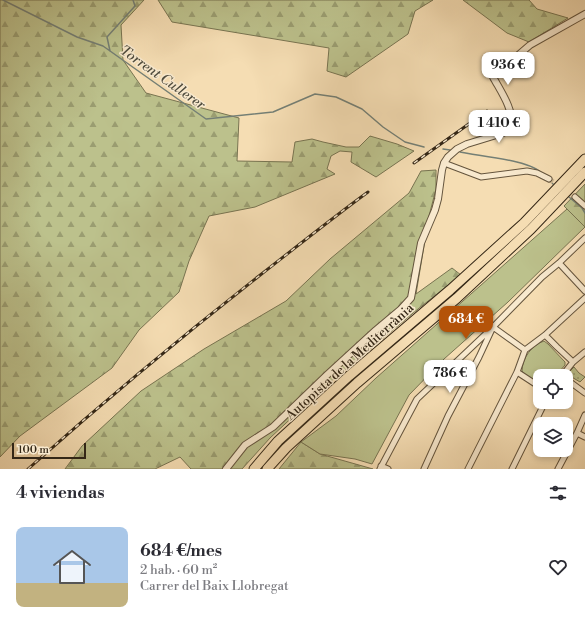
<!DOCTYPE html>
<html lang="es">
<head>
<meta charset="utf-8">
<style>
	body { margin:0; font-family:"Libre Bodoni",serif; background:#f2f2f3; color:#2b2b33; height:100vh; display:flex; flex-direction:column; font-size:15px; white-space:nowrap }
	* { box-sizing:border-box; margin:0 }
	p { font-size:13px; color:#7c7c81 }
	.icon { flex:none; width:22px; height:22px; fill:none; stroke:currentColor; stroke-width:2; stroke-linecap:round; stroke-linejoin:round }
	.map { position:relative; height:469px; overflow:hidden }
	.sheet { display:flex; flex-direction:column; background:#fff; flex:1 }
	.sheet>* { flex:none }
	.tools { position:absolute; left:533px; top:369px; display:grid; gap:8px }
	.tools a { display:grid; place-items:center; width:40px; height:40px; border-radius:8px; background:#fff; box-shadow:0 2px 6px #0003; font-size:20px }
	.scale { position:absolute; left:12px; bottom:10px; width:74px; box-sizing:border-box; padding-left:4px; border:2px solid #342716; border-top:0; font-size:11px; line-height:14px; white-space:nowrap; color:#342716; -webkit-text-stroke:3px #f8e9ce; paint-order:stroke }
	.price { position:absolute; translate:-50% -34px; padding:0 9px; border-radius:8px; background:#fff; color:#222; font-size:13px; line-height:26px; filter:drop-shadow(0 1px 2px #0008) }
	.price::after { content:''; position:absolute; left:50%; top:24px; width:12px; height:9px; margin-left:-6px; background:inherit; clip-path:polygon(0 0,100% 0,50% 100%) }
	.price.on { background:#b45309; color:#fff }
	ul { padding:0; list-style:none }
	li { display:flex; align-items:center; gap:12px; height:100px; padding:0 16px }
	li span { display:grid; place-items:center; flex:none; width:112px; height:80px; border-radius:8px; color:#555 }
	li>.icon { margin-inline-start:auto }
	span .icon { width:48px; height:48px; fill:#fffc; stroke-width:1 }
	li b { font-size:17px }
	h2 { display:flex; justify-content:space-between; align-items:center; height:48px; padding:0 16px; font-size:17px }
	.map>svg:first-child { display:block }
	.grass { fill:url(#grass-dots); stroke:#787451 }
	.forest { fill:url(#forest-firs); stroke:#787451 }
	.park { fill:#bcc18c; stroke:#787451 }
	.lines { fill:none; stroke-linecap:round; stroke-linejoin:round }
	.stream { stroke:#747f75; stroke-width:1.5 }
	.minor-tunnel { stroke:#ceb994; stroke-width:5; stroke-dasharray:5 2.5; stroke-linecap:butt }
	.minor-casing { stroke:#64543d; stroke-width:7 }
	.tertiary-casing { stroke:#64543d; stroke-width:8 }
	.motorway-casing { stroke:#342716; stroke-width:11 }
	.minor { stroke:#f8e9ce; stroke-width:5 }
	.tertiary { stroke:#f8e9ce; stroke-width:6 }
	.motorway { stroke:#f5ddb3; stroke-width:9 }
	.rail-casing { stroke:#342716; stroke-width:3 }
	.rail { stroke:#f8e9ce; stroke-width:1.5; stroke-dasharray:4.5; stroke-linecap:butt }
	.labels { text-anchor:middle; stroke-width:3; stroke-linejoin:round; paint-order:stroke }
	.street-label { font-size:13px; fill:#342716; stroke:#f8e9ce }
	.water-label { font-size:14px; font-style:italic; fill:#4f4c3e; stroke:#f8e9ce }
</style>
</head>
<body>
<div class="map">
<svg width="585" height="469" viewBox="0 0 585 469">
	<defs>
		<pattern id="grass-dots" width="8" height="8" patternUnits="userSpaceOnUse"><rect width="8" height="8" fill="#bcc18c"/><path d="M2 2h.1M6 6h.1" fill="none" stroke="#9a9d71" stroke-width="1.8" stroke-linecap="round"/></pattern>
		<pattern id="forest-firs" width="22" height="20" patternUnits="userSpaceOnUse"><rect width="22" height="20" fill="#bcc18c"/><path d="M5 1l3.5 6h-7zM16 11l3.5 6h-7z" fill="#9a9d71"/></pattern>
	</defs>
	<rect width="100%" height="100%" fill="#f5ddb3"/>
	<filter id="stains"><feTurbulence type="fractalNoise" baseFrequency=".005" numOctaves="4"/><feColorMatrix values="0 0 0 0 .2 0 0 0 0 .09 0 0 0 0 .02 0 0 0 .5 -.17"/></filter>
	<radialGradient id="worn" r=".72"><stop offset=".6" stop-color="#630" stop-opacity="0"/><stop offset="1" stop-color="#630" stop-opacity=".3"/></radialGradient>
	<path class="grass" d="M574,367L579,373L585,377L580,382L570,376L569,372Z"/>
	<path class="forest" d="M0,0H144L121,25L123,60L146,93L239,118L237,161L292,162L295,142L312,139L323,142L346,147H359L370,136L397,144L414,151L376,177L351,162L352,152L340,151L331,156L327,169L335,174L255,207L209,216L189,261L179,292L139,330L112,368L20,436L0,457Z
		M158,0H433L415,11L408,34L346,77L327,71L329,48L172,22Z
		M463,0H529L537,9L568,18L529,42L507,33Z
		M436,170V189L429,216L416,294L452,268L461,275L418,309L328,384L270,438L242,469H191L180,457L155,469H65L82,446L141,391L204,349L286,301L330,259L409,193L421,171Z
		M585,184V227L564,206Z
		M301,442L320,454L373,469H279Z"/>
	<path class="park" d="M567,209L585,227L508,302L444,359L409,395L372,464L355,459L320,454L301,442L336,416L376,378Z
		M544,341L548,344L565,362V365L560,371L557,376H540V383L526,376L522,371C522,358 532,345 544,341Z
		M459,366C470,367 466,375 462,382L448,375L457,367Z"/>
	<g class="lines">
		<path class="stream" d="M3,0L77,37L103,46L206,119L273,112L315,94L336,97L362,109L383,127L405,142L424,147
			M110,51L107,37L135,6L133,0
			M443,149L450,150
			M460,152C477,156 533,160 542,174
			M549,180L553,184
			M569,197L582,208L585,213"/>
		<path class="minor-tunnel" d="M549,179L575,197"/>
		<defs>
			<path id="minor" d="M444,163L481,177L527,171L537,173L549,179
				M575,197L585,206
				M559,263L585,291
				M545,335L557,347L573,362
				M517,372L540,387
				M562,376L573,362L585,352
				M566,379L585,393
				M577,433L585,437
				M381,466L388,469
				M380,469L417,399L493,327L542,277L559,263L585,238
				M424,469L448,416L479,357L493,327L525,350
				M468,469L517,372L525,350L545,335L585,298
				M512,469L545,402
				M558,469L577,433L585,415"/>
			<path id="tertiary" d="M226,469L245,445L273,427L328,374L376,330L401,309L411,298L421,243L435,210L438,199L442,170L444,163L448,157L457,149L467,144L503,133L512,127C513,108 501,92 493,77L530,45L585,14"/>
			<path id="motorway" d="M254,469L278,441L349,376L450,290L524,223L585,159
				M267,469L286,448L357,383L457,298L531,229L585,172"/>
		</defs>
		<use href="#minor" class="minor-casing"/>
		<use href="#tertiary" class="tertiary-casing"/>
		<use href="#motorway" class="motorway-casing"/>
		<use href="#minor" class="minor"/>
		<use href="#tertiary" class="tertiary"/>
		<use href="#motorway" class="motorway"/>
		<defs>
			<path id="rail" d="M414,163L487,111
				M28,469C103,402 180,338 259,276C295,248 331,219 368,192"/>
		</defs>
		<use href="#rail" class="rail-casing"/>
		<use href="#rail" class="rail"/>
	</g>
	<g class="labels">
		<g class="street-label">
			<text transform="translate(349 361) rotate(-42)" y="5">Autopista de la Mediterrània</text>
		</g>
		<g class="water-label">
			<text transform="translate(163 77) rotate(35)" y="5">Torrent Cullerer</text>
		</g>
	</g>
	<rect width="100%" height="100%" filter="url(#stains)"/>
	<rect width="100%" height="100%" fill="url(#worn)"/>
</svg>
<div class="tools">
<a><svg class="icon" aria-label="locate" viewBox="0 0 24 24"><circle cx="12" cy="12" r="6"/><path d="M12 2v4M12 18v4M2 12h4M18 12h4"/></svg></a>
<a><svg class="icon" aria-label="layers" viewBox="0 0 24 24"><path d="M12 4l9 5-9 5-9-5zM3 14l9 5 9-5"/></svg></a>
</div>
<div class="scale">100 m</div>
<b class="price" style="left:508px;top:86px">936 €</b>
<b class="price" style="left:499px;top:144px">1 410 €</b>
<b class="price on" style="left:466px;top:340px">684 €</b>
<b class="price" style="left:450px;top:394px">786 €</b>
</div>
<section class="sheet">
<h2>4 viviendas<svg class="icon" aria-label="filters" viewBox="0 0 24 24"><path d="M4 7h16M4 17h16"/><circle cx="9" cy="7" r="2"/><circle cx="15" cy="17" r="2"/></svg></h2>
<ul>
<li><span style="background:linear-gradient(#a9c7e8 70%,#c2b280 0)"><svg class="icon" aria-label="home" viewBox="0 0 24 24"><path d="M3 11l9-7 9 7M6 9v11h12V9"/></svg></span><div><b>684 €/mes</b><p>2 hab. · 60 m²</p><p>Carrer del Baix Llobregat</p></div><svg class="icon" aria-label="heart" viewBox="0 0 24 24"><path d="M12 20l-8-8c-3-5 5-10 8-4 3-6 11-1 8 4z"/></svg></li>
</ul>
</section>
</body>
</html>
